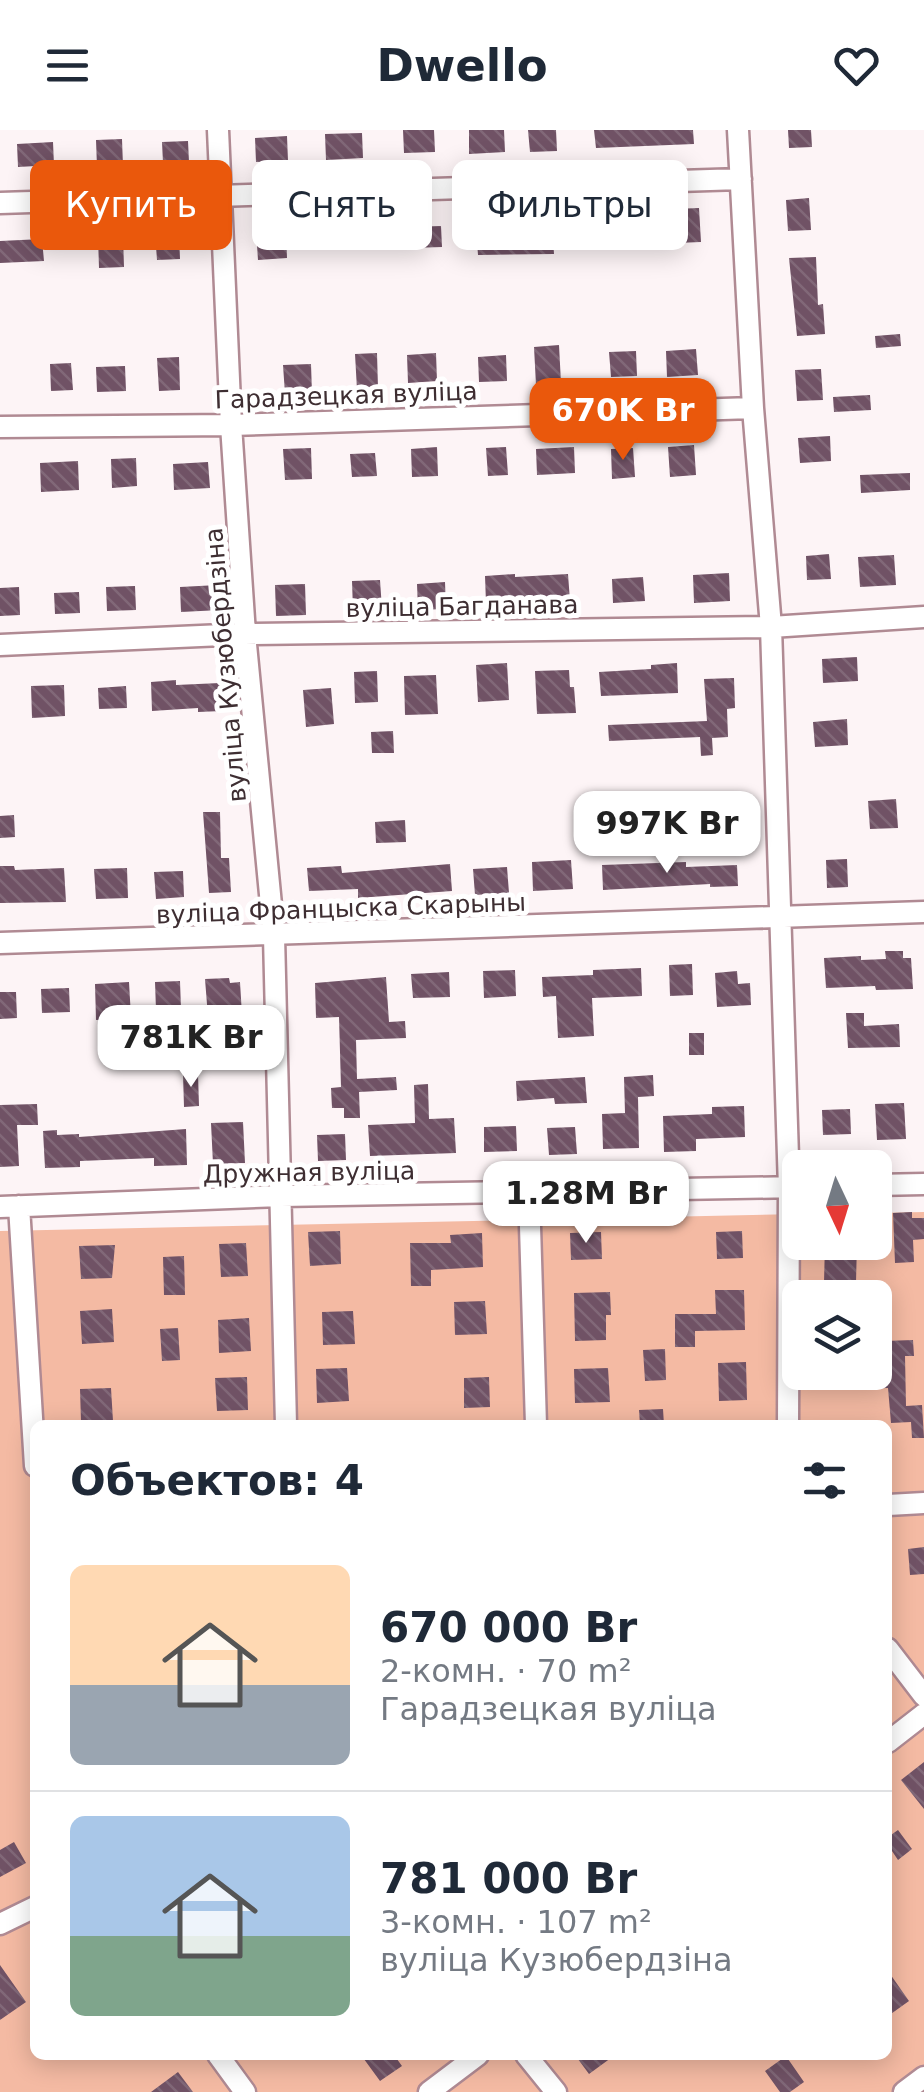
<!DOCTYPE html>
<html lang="ru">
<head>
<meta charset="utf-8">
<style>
	body { margin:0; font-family:"DejaVu Sans",sans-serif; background:#f2f2f3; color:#1f2937; height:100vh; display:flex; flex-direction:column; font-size:38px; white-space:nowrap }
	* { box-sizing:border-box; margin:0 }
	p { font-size:32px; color:#747a83 }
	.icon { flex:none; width:55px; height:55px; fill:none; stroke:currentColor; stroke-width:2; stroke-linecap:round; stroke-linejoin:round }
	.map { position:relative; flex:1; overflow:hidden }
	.details { position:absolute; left:30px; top:1290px; width:862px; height:640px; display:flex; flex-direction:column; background:#fff; border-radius:15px; box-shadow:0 5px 25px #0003 }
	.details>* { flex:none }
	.banner { position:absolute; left:30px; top:30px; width:865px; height:90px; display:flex; gap:20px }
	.needle { width:65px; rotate:176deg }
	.buttons { position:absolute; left:782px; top:1020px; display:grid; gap:20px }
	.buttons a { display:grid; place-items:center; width:110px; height:110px; border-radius:15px; background:#fff; box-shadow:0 5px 25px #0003; font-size:50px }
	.price { position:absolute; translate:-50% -85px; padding:0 22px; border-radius:20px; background:#fff; color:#222; font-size:32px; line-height:65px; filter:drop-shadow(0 2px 5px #0008) }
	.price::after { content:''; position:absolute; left:50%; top:60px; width:30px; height:22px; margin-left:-15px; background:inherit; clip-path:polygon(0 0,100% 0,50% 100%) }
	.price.active { background:#ea580c; color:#fff }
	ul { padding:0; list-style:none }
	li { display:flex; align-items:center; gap:30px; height:250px; padding:0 40px }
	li+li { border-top:2px solid #e0e1e3 }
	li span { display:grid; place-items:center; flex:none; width:280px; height:200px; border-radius:15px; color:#555 }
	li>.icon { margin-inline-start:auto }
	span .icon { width:120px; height:120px; fill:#fffc; stroke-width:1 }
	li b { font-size:42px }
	h2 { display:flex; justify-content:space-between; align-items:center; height:120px; padding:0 40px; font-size:42px }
	.chip { padding:0 35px; border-radius:15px; background:#fff; box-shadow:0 5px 25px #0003; font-size:35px; line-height:90px }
	.chip.active { background:#ea580c; color:#fff }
	header { display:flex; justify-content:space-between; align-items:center; height:130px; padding:0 40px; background:#fff; font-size:45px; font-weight:800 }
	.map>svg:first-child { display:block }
	.green { fill:#f4baa3; fill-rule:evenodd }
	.building { fill:url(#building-back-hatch) }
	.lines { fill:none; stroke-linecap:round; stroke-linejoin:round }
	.minor-casing { stroke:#b08a93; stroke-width:25 }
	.minor { stroke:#fff; stroke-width:20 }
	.labels { text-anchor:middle; stroke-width:10; stroke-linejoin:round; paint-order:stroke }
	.street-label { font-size:25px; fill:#3e2e32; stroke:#fff }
</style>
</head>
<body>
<header><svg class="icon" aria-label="menu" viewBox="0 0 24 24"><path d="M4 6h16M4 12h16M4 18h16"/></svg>Dwello<svg class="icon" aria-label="heart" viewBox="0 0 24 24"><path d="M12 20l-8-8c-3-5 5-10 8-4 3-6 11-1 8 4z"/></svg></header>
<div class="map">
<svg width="924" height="1962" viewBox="0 0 924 1962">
	<defs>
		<pattern id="building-back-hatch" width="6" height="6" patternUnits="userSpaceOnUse" patternTransform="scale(2.5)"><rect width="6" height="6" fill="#705265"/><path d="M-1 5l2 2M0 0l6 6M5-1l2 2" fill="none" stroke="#816878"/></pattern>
	</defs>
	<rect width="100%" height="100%" fill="#fdf4f6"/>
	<path class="green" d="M924,1082V1962H0V1101L800,1084V1112H875V1083ZM800,1168H875V1242H800ZM35,1295H888V1925H35Z"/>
	<path class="building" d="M403,0H434L435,22L404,23Z
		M469,0H504L505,22L469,24Z
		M528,0H556L557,21L530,22Z
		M594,0H693L694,14L596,18Z
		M788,0H811L812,17L789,18Z
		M362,3L363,28L326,30L325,4Z
		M287,6L288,31L256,32L255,8Z
		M122,9L123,36L97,37L96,10Z
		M188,11L189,32L163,33L162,12Z
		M53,12L54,35L18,37L17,14Z
		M809,68L811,100L788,101L786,70Z
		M699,78L701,112L676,113L674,79Z
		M639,86L640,113L611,114L609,87Z
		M371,92L372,118L346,119L345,93Z
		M552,93L554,124L478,125L476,98Z
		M441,96L442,117L411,118L410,97Z
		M286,98L287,128L258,130L256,100Z
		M179,102L180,129L157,130L155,103Z
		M123,106L124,137L99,138L98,107Z
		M42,109L44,131L0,133V111Z
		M816,127L818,175L823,174L825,204L797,206L789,128Z
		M900,204L901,216L876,218L875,206Z
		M559,215L561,253L536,255L534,217Z
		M696,219L698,245L667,247L666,221Z
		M636,221L637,246L611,247L609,222Z
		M377,223L378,258L357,260L355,224Z
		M436,223L437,251L408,253L407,225Z
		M506,225L507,251L479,252L478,227Z
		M179,227L180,260L159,261L157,228Z
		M71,233L73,260L51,261L50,234Z
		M311,234L312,263L285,264L283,235Z
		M125,236L126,261L97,262L96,237Z
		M821,239L823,270L797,271L795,240Z
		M870,265L871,280L834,282L833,267Z
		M830,306L831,331L800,333L798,308Z
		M694,315L696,345L670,347L668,317Z
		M437,317L438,346L412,347L411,319Z
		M506,317L508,345L488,346L486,318Z
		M574,317L575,343L537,345L536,319Z
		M311,318L312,349L285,350L283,319Z
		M633,318L635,347L612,349L611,319Z
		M375,323L377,346L352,347L350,324Z
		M136,328L137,356L112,358L111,329Z
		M78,331L79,360L41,362L40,333Z
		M208,332L210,358L174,360L173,334Z
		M910,343V360L861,363L860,345Z
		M829,424L831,449L807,450L806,426Z
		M894,425L896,455L860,457L858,427Z
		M729,443L730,471L694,473L693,445Z
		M515,444V447L568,444L570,471L486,473L485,446Z
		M643,447L645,471L613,473L612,449Z
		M380,450L382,479L353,480L352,451Z
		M445,452L446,479L418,480L417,454Z
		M305,454L306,485L276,486L275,455Z
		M218,455L220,480L181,482L180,457Z
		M135,456L136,480L107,481L106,457Z
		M19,457L20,485L0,486V458Z
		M79,462L80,483L55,484L54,463Z
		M857,527L858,551L823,553L822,529Z
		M507,533L509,570L478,572L476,535Z
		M677,533L678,563L601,566L599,542L651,539V535Z
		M569,540L570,557H574L576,583L537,584L535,541Z
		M377,541L378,572L355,573L354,542Z
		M436,545L438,584L405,585L404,546Z
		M734,548L735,578L727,579L728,607L712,608L713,625L701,626L700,607L609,611L608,595L707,591L704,549Z
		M176,550V555L220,553L222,581L198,582V578L152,581L151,552Z
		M64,555L65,586L32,588L31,556Z
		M126,556L127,578L99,579L98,558Z
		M331,558L334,594L306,597L303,560Z
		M847,589L848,615L815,617L813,592Z
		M393,601L394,623H372L371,602Z
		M896,669L898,698L870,699L868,671Z
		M699,677L700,693L668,695L667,679Z
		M203,682H220L221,728H229L231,762L209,763Z
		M14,685L15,707L0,708V686Z
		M639,686L640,701L617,702L616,687Z
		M405,690L406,712L376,713L375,692Z
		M847,729L848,757L827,758L826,730Z
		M571,730L573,759L533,761L532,732Z
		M686,732V737L737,735L738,756L710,757V754L603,760L602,735Z
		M450,734L452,761L358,768V759L309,761L307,738L341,736L342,743Z
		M0,736H14L15,740L64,738L66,772L0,773Z
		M507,737L509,763L475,765L473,739Z
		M127,738L128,768L96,769L94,739Z
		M183,741L184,767L156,769L154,742Z
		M885,821H903V828H911L913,859L876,860L875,856L826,858L824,828L861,826V830L886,829Z
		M692,834L693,865L670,866L669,835Z
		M641,838L642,866L592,868L594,906L558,908L556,866L543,867L542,847L593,845V840Z
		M515,840L516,866L484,868L483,841Z
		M737,841L738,854L750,853L751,875L717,877L715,843Z
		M449,842L450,867L413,868L411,844Z
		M386,847L389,892L405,891L406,908L356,910L357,949L396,947L397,960L359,962L360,988H344V978H332L331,958L341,957L339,887L316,888L315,853Z
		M229,848L230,853L240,852L242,885L208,887L205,849Z
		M180,851L181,879L156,880L155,852Z
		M129,852L132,904H144L145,924L116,926L114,889L96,890L95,854Z
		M69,858L70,882L42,883L41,859Z
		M0,862H16L17,888L0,889Z
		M846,883H864V896L899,894L900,917L848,918Z
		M689,903H704V925H689Z
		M183,944H198L199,976L184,977Z
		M653,945L654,966L638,967L639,1018L603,1019L602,984L625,983L624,947Z
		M585,947L587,973L555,974L554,968L517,971L516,951Z
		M428,954L429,989L454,988L456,1023L370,1026L368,995L415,993L414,955Z
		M904,973L906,1009L877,1010L875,974Z
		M37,974L38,995H17L19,1036L0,1037V975Z
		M744,976L745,1007L696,1009V1021L664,1022L663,986L712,984V977Z
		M850,979L851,1004L823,1005L822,980Z
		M243,992L245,1033L213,1034L211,993Z
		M516,996L517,1021L484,1022V997Z
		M575,997L577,1024L549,1025L547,998Z
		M186,999L187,1035L154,1036V1028L80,1031V1037L45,1038L43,1001L57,1000V1005L79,1004V1007Z
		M345,1004L346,1030L318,1031L317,1005Z
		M912,1082V1088H924V1109L913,1110L914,1132L895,1133L893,1083Z
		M340,1101L341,1134L310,1136L308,1102Z
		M742,1101L743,1128L717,1129L716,1102Z
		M601,1102L602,1129L571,1130L570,1103Z
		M482,1103L483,1137L431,1140V1156H411L410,1113H451L450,1105Z
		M825,1112H857L856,1153H859V1168H820L819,1153H824Z
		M246,1113L248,1146L221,1147L219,1114Z
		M115,1115L112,1148L81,1149L79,1116Z
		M184,1126L185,1165H164L163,1127Z
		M715,1160H744L745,1200L695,1201V1217H675V1184H716Z
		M610,1162L611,1185H606V1210L575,1211L574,1163Z
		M485,1171L487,1204L455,1205L454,1172Z
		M112,1179L114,1212L82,1214L80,1181Z
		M353,1181L355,1214L323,1215L322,1182Z
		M249,1188L251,1221L219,1223L218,1190Z
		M178,1198L180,1230L162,1231L160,1199Z
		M913,1210L914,1226H905L906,1276L922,1275L924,1308H912L911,1292L891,1293L888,1258L830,1260V1242H885L884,1211Z
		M665,1219L666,1250L645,1251L643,1220Z
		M746,1232L747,1270L719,1271L718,1233Z
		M347,1238L349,1271L317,1273L316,1239Z
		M608,1238L610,1272L575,1273L574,1239Z
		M247,1247L248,1280L217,1281L215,1248Z
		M489,1247L490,1277L464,1278V1248Z
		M111,1258L113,1291L81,1292L80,1259Z
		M663,1279L664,1295H640L639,1280Z
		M924,1417V1444L910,1445L908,1419Z
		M924,1632V1679L901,1650Z
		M898,1700L912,1719L898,1730L888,1715V1707Z
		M14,1712L26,1733L0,1747V1720Z
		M0,1835L26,1872L0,1890Z
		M888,1841L909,1871L888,1886Z
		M361,1925H394L402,1936L380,1951Z
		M575,1925H615L589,1944Z
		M786,1926L804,1952L790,1962H780L765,1941Z
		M178,1942L193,1962H151Z"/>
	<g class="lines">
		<defs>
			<path id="minor" d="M218,0L231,295L245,504L274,806L286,1295
				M738,0L753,278L771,497L789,1058L788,1295
				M0,73L741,49
				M0,297L231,295L753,278
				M0,515L245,504L771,497L924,487
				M0,813L924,782
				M875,1055L924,1054
				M529,1063L536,1295
				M19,1076L35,1336
				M0,1077L281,1066L798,1057
				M888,1375L924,1373
				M888,1519L924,1566
				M888,1612L924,1584
				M0,1794L35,1777
				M218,1925L245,1962
				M526,1925L556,1962
				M429,1962L478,1925
				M904,1962L924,1947"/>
		</defs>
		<use href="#minor" class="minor-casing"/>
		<use href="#minor" class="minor"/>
	</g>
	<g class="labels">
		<g class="street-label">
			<text transform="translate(346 265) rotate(-2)" y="9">Гарадзецкая вуліца</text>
			<text transform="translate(462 476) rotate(-1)" y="9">вуліца Багданава</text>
			<text transform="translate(225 535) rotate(-95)" y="9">вуліца Кузюбердзіна</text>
			<text transform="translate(341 778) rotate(-2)" y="9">вуліца Францыска Скарыны</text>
			<text transform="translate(309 1042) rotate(-1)" y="9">Дружная вуліца</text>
		</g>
	</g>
</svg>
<div class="buttons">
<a><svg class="needle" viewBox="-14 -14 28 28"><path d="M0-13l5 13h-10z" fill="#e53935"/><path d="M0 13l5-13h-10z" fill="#747a83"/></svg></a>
<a><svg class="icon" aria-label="layers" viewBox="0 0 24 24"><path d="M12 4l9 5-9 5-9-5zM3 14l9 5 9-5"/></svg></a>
</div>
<b class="price active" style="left:623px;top:333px">670K Br</b>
<b class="price" style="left:667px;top:746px">997K Br</b>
<b class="price" style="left:191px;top:960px">781K Br</b>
<b class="price" style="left:586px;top:1116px">1.28M Br</b>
<div class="banner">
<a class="chip active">Купить</a>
<a class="chip">Снять</a>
<a class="chip">Фильтры</a>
</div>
<section class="details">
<h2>Объектов: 4<svg class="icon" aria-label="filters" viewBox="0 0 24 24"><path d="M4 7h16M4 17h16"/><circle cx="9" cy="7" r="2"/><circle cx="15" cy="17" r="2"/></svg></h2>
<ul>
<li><span style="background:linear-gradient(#ffd9b3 60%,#9aa5b1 0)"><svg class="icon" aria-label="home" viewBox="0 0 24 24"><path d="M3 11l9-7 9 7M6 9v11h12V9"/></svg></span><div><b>670 000 Br</b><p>2-комн. · 70 m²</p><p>Гарадзецкая вуліца</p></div></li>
<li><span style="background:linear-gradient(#a9c7e8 60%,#7fa58c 0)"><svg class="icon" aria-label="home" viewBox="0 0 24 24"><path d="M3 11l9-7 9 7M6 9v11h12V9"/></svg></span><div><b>781 000 Br</b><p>3-комн. · 107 m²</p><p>вуліца Кузюбердзіна</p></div></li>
</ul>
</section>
</div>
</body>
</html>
